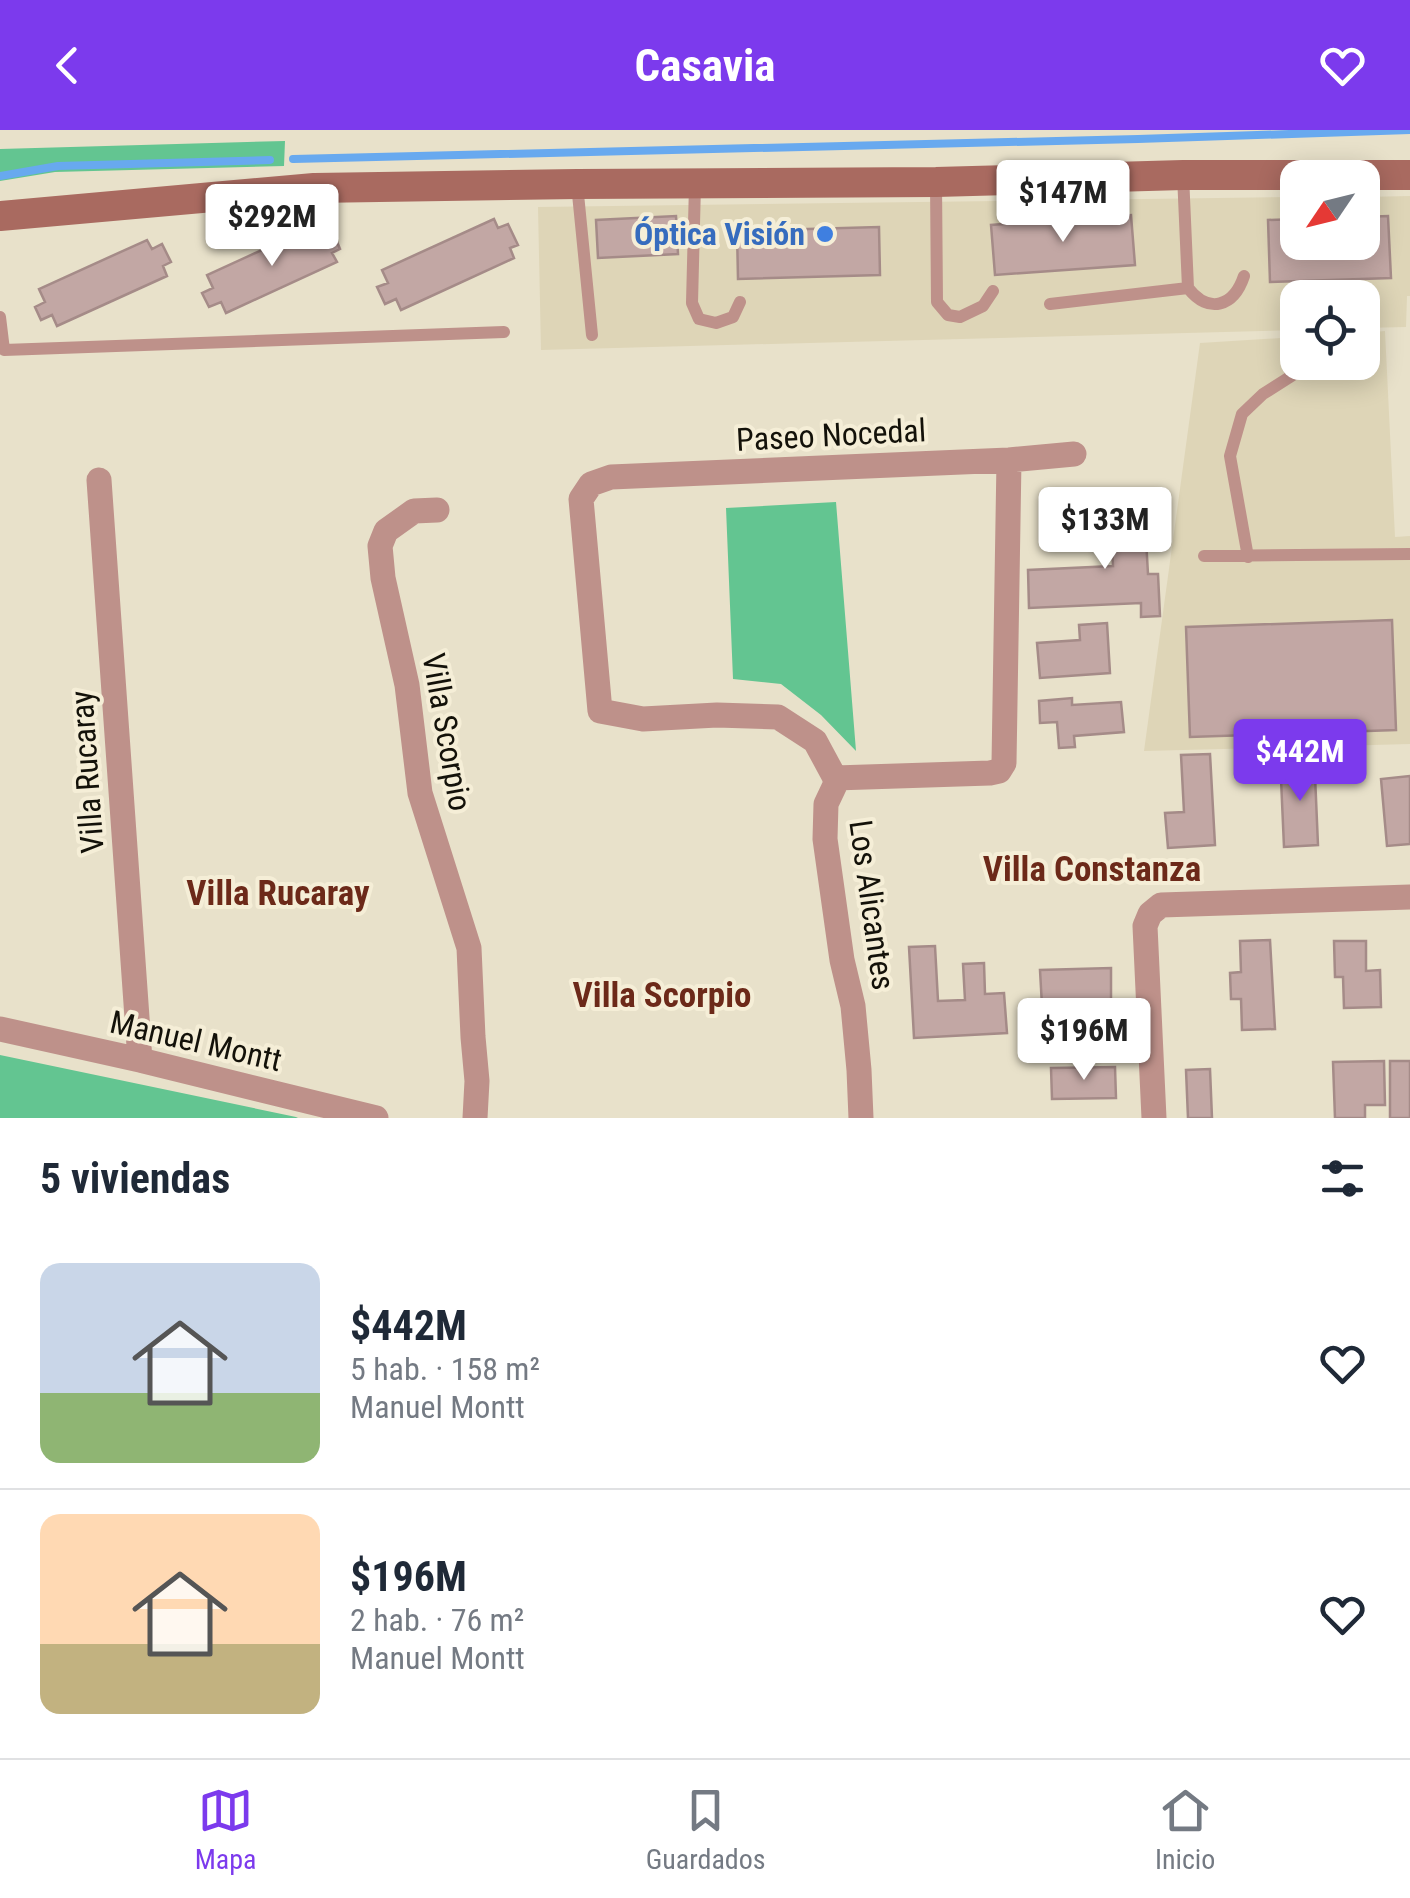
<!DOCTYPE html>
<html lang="es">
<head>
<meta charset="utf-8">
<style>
	body { margin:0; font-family:"Roboto Condensed",sans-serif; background:#f2f2f3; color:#1f2937; height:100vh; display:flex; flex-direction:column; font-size:38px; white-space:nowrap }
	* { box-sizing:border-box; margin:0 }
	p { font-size:32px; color:#747a83 }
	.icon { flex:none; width:55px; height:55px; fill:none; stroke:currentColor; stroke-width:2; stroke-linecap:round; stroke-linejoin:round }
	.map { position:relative; height:988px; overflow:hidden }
	.sheet { display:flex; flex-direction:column; background:#fff; flex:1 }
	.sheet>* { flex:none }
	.needle { width:65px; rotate:235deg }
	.buttons { position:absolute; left:1280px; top:30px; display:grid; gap:20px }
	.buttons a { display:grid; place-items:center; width:100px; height:100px; border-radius:20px; background:#fff; box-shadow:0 5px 25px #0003; font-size:50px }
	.price { position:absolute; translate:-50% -85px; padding:0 22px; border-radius:10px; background:#fff; color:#222; font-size:32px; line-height:65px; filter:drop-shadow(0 2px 5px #0008) }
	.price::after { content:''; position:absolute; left:50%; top:60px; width:30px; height:22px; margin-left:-15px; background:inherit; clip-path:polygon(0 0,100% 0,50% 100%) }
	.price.on { background:#7c3aed; color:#fff }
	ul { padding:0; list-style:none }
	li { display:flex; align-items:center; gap:30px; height:250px; padding:0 40px }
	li+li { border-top:2px solid #e0e1e3 }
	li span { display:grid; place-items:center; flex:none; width:280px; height:200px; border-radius:20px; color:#555 }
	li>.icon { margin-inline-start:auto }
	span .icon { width:120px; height:120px; fill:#fffc; stroke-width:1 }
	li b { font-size:42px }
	h2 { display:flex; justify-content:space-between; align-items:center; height:120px; padding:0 40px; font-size:42px }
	header { display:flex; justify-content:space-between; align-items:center; height:130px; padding:0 40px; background:#7c3aed; color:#fff; font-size:45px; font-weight:700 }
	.tabs { display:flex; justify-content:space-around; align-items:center; height:140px; border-top:2px solid #e0e1e3; background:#fff; font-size:28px; color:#747a83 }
	.tabs a { display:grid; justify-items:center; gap:5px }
	.tabs .on { color:#7c3aed }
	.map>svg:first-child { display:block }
	.built { fill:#ded5b7 }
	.green { fill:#63c591 }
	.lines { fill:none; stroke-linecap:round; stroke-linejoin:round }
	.stream { stroke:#68a9ef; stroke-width:8 }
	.building { fill:#c2a7a4; stroke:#a58b88; stroke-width:2.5 }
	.lane { stroke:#be918a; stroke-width:12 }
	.street { stroke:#be918a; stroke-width:25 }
	.secondary { stroke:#a96a60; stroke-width:30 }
	.shop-dot { fill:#3f7fe0; stroke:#f5eed7; stroke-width:4 }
	.labels { text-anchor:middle; stroke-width:8; stroke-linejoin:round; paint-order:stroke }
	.shop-label { font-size:32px; font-weight:bold; fill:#366cbe; stroke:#f5eed7; text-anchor:end }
	.street-label { font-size:32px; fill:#131109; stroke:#f5eed7 }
	.neighbourhood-label { font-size:35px; font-weight:bold; fill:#6c2919; stroke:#f5eed7 }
</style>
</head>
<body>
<header><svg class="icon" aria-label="back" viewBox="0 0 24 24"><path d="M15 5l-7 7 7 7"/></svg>Casavia<svg class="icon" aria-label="heart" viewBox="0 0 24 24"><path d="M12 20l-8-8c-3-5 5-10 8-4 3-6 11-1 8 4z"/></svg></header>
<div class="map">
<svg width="1410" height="988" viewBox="0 0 1410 988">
	<rect width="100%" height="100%" fill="#e8e1ca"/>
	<path class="built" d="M1410,66V166H1407L1406,197L1363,198L1362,168H1298L1297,200L541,220L538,77L1297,67L1298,112H1362L1363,67Z
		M1385,201L1395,407L1410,406V614L1144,621L1200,213L1297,207L1298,232H1362L1363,203Z"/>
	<path class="green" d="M285,11L284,36L55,42L0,51V19Z
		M836,372L856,621L821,585L781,554L733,549L726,378Z
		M0,925L296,987L298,988H0Z"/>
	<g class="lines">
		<path class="stream" d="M293,29L1138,9L1410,0
			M0,46L58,36L270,30"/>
	</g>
	<path class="building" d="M1131,85L1135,135L995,145L991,95Z
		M676,86L678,124L598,128L596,90Z
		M1388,86L1391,148L1270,152L1268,90L1298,89V112H1362V87Z
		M494,89L498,98L508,94L518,115L510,118L514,128L401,180L396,169L385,174L377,157L388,153L382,140Z
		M317,95L321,105L332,100L340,119L332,123L337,132L226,183L221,172L209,177L202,163L213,158L207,145Z
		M879,97L880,145L738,149L737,101Z
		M147,110L152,119L162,114L171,132L163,136L167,146L57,196L52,185L41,190L35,177L45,172L39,159Z
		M1144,374L1148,444H1158L1160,486L1141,487V473L1029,478L1028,440L1113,436L1110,375Z
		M1392,490L1396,600L1190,607L1186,497Z
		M1107,493L1110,543L1040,548L1037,513L1080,510L1079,495Z
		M1072,568V575L1121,572L1124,602L1074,606L1075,617L1059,618L1057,592L1040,593L1039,571Z
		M1295,622H1314L1318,715L1284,717L1281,649L1296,648Z
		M1210,624L1215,715L1168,718L1165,683L1184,682L1181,625Z
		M1410,646V714L1387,716L1381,649Z
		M1270,810L1275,899L1242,900L1241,869H1231L1230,843L1241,842L1240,811Z
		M1334,811H1366V841L1380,840L1381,877L1344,878L1343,847H1335Z
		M935,816L938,871L965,870L963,834L984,833L985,864L1004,863L1007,903L914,908L909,817Z
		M1111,838V874L1042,876L1040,840Z
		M1109,892V924H1045V893Z
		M1384,931L1385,975H1365V988H1335L1333,932Z
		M1390,931H1410V988H1390Z
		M1115,937L1116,968L1052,969L1051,938Z
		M1210,939L1212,988H1188L1186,940Z"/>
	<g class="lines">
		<path class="lane" d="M1183,45L1188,158C1209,185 1234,176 1244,146
			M936,52L937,172L948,185L960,187L983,176L993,161
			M577,54L592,205
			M695,55L692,173L699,189L716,193L733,187L740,172
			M1050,174L1188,158
			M0,187L4,220L504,202
			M1204,426L1410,424
			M1248,427L1230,326L1242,284L1263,264L1304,238L1337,240"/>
		<path class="street" d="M99,350L140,930
			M437,380L414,381L386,401L380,416L383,448L407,555L420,663L469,818L473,907L477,951L475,988
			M835,648L990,643L999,641L1004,633L1009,330
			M0,899L140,930L376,988
			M861,988L859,940L853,876L842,830L825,709L826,674L835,655V648L815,611L778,587L717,585L643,589L600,581L581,369L591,354L611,347L1009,330L1074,324
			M1154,988L1145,796L1150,784L1161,775L1410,767"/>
		<path class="secondary" d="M0,86L314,58L577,54L936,52L1183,45H1410"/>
	</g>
	<circle class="shop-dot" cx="825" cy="104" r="10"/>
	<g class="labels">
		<g class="shop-label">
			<text x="805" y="115">Óptica Visión</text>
		</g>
		<g class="street-label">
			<text transform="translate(831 305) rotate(-3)" y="11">Paseo Nocedal</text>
			<text transform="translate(447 602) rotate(80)" y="11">Villa Scorpio</text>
			<text transform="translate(87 642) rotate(-94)" y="11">Villa Rucaray</text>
			<text transform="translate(872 775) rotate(82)" y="11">Los Alicantes</text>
			<text transform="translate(196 911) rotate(13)" y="11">Manuel Montt</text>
		</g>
		<g class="neighbourhood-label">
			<text x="1092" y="751">Villa Constanza</text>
			<text x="278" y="775">Villa Rucaray</text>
			<text x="662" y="877">Villa Scorpio</text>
		</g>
	</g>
</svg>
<div class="buttons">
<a><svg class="needle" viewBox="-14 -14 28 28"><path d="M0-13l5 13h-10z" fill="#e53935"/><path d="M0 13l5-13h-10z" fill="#747a83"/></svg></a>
<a><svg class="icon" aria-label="locate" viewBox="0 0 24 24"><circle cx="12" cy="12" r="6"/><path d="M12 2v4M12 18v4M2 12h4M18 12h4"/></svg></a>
</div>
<b class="price" style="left:1063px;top:115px">$147M</b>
<b class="price" style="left:272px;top:139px">$292M</b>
<b class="price" style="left:1105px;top:442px">$133M</b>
<b class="price on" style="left:1300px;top:674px">$442M</b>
<b class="price" style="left:1084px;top:953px">$196M</b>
</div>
<section class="sheet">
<h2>5 viviendas<svg class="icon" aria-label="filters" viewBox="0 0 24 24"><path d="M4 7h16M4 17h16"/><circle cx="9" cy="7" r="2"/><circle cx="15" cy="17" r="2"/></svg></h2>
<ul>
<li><span style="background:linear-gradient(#c9d6e8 65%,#8fb573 0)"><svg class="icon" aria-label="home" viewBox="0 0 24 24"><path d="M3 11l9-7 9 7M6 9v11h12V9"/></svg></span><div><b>$442M</b><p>5 hab. · 158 m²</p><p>Manuel Montt</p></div><svg class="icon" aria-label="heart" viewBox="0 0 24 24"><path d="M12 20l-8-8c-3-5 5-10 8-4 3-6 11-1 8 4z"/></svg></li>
<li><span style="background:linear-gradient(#ffd9b3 65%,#c2b280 0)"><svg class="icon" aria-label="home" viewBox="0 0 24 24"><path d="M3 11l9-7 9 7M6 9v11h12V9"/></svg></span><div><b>$196M</b><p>2 hab. · 76 m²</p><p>Manuel Montt</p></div><svg class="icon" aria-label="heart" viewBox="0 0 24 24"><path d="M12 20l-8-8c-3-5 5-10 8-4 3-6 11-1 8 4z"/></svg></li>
</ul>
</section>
<nav class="tabs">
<a class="on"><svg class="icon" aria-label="map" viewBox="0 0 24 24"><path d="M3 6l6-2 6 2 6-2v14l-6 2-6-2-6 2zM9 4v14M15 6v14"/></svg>Mapa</a>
<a><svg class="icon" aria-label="saved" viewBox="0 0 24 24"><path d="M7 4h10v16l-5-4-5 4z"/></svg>Guardados</a>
<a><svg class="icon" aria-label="home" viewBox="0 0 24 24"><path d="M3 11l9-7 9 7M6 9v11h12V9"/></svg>Inicio</a>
</nav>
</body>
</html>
